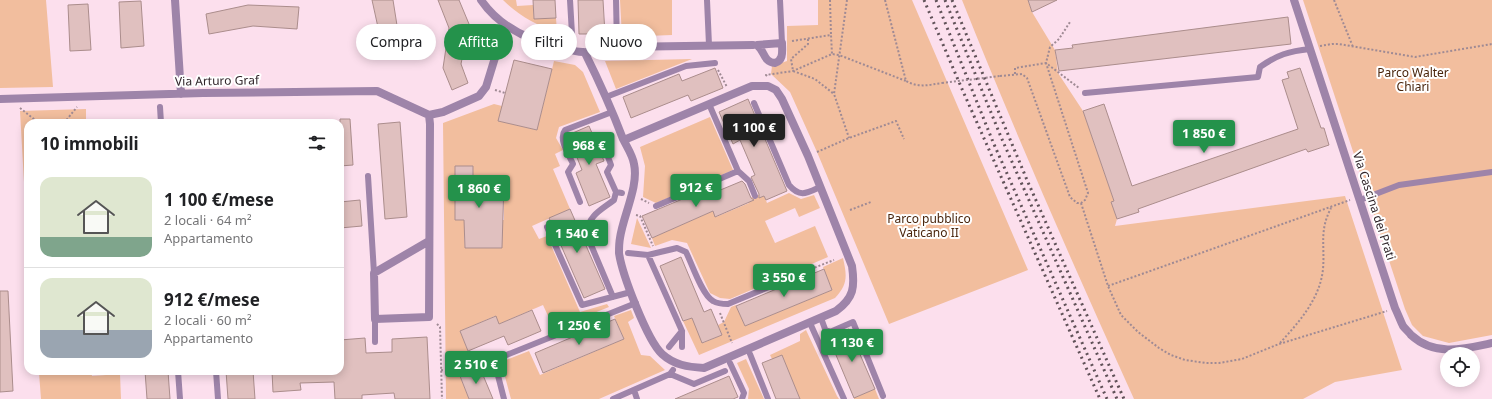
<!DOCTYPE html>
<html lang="it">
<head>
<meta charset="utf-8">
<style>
	body { margin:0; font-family:"Noto Sans",sans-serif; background:#f2f2f2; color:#202124; height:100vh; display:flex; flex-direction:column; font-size:15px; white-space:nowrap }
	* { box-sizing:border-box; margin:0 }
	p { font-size:13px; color:#757577 }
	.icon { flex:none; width:22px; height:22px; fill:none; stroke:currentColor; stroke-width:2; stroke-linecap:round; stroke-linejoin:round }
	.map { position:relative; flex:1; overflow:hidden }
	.drawer { position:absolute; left:24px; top:119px; width:320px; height:256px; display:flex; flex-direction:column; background:#fff; border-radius:12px; box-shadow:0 2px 10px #0003 }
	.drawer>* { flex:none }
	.banner { position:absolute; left:356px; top:24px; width:380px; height:36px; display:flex; gap:8px }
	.buttons { position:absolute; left:1440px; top:347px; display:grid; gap:8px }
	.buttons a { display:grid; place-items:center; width:40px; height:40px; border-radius:50%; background:#fff; box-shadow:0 2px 10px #0003; font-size:20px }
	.price { position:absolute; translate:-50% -34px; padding:0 9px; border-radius:4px; background:#24924b; color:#fff; font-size:13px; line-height:26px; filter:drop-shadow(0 1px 2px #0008) }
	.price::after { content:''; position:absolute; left:50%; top:24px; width:12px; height:9px; margin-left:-6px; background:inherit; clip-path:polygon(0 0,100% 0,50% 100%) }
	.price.active { background:#222; color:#fff }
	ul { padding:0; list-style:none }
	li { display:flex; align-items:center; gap:12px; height:100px; padding:0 16px }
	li+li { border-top:1px solid #e0e0e0 }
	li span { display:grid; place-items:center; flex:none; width:112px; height:80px; border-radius:12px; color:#555 }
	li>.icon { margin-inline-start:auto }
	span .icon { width:48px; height:48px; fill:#fffc; stroke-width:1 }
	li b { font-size:17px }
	h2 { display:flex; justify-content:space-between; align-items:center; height:48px; padding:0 16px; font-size:17px }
	.pill { padding:0 14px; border-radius:18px; background:#fff; box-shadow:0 2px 10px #0003; font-size:14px; line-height:36px }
	.pill.active { background:#24924b; color:#fff }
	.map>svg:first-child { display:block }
	.green { fill:#f2be9e; fill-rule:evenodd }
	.building { fill:#e0c0bf; stroke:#ab8d8c }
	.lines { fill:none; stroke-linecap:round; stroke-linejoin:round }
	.path { stroke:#9f8a94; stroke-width:2; stroke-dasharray:2 2; stroke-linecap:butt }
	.service { stroke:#9e84a9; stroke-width:6 }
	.minor { stroke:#9e84a9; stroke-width:8 }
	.rail { stroke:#605158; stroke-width:3; stroke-dasharray:2 4; stroke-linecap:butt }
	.path-bridge { stroke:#9f8a94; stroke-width:2; stroke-dasharray:2 2; stroke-linecap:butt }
	.labels { text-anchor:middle; stroke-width:4; stroke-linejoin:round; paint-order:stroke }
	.park-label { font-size:12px; fill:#49250c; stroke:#fff }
	.street-label { font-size:12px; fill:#30252a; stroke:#fff }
</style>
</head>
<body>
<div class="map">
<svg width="1492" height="399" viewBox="0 0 1492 399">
	<rect width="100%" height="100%" fill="#fcdfed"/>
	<path class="green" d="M0,0H46L53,87L0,88Z
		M503,0H516L517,6L533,5L534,19L556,18L557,32C537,26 518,15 503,0Z
		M620,0H672V35L622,37Z
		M818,0H912L1028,270L889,324L817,152L790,92L771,74L772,66L787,61V26L818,25Z
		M962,0H1028L1032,12L1055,50L1058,73L1083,111L1114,201L1111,202L1117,219L1115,226L1345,196L1402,370L1335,382L1303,399H1134C1074,267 1016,135 962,0Z
		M1303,0H1492V335L1449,343L1423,336L1412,325L1405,309Z
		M692,59L616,89L605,61Z
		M554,61L575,65L583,72L600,112L559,127L556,138L563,150L555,154L560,166L553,169L570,209L532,226L539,239L547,236L580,312L607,304L609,307L554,329L543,305L499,324L495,316L460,331L468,351L460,372V376L469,399H446L443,123L494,104L502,106L499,121L537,130ZM455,166H473V193H485L486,182H504V220H487L502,248H465L464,232L474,220H455Z
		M86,109V123H28V254L20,111Z
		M710,117L733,170L656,203L643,197L645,166L640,147Z
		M763,193L767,203L789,193L801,199L814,195L820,208L799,217L795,208L765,221L775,243L815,226L828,257L730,299L720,298L710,293L687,243L672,240L655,246L652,238L713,211L716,217L749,203L748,199Z
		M637,218L651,248L631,244Z
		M843,258C847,276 848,284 835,298L699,355L683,321L692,318L703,343L722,335L718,325L724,322L731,307L736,305L745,326L832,290L823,267Z
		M631,310L634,318L628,322L641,355L650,356L665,370L599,399H511L501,362L529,351L540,375L624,339L614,316Z
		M806,330L837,396L839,399H800L772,359L770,355L800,341V334Z
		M746,359L764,399H748L749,389L737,363Z
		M65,371H91L92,376L120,374L121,399H41L39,373Z
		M875,389L879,399H854V398Z"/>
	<path class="building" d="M372,0H393L399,38L381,41Z
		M438,0H459L469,24L461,64L468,83L452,90L443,68L449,28Z
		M533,0H555L556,18L534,19Z
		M578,0H603L605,34H579Z
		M1028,0H1057L1032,12Z
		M141,1L144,46L121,48L119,2Z
		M88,4L91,50L70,51L68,5Z
		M248,5L299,7L297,29L253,26L209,34L206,14Z
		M1288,17L1291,44L1059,71L1055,50L1073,48L1072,45Z
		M514,60L552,69L537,130L498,121Z
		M715,68L723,88L691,101L688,95L631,118L623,97L679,74L682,81Z
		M1300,68L1321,128H1324L1329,145L1308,152L1306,149L1138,209L1139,212L1117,219L1111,202L1114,201L1083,111L1104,104L1132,186L1298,129L1282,80L1289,78L1287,72Z
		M748,99L787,191L766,200L764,196L759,198V194L751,177L755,175L740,140L733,144L719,112Z
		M340,119H350L353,165L340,166Z
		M400,122L407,217L385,219L378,124Z
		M589,126L604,161L596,164L610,197L589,206L576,173L582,170L568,135Z
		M455,166H473V182H504L502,248H465L464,220H455Z
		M742,181L745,184L751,198L754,200L715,217L713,211L652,238L642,216L704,190L706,196Z
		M360,200L362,226L340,228V202Z
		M570,209L605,289L584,298L549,218Z
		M681,257L704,312L711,309L722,335L702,343L692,318L683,321L660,266Z
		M824,269L832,290L745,326L736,306Z
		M0,291H8L13,391L0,392Z
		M532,310L541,331L508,345L504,336L468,351L460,331L496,316L499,324Z
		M615,319L624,339L543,373L535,353Z
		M849,329L875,389L854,398L828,336H832Z
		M427,337L430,399H395L394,393L362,395V399H335L334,382L300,383L301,390L273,392L272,371H340V340L365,338L366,353L392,352V339Z
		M782,355L800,399H776L762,363Z
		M480,368L493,399H469L460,376Z
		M145,371H168L170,399H147Z
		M226,371H253L255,399H228Z
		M729,376L738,397L733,399H675Z"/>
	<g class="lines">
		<path class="path" d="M830,0L831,35
			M847,0L834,94L849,138
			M885,0L906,81C919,88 928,85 942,83
			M1334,0L1353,47
			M808,39V44L791,59L793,71L815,79L834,94
			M792,41L831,35L832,54
			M1320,46L1332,44H1339L1415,57L1492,44
			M718,70L727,87
			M1015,74V68L1046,63L1079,88
			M767,76L766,75L793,71L832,54L839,55L906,81
			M1000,76L1022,74L1027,78L1070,197L1077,203H1081L1085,200L1088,193L1046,63L1050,47L1059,39L1070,22
			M495,90L505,93
			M20,108L39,123
			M64,123L77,107
			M817,152L849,138L896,121L904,139
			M641,199L649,203
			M1081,203L1108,286L1121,315L1138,332L1159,348L1171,355L1185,360L1206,363H1219L1242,359L1279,344L1387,311
			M850,210L871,202
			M636,215L640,216L653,246
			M811,269L834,260
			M1108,286L1350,200
			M720,313L732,343
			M437,324L440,327L442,399
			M1280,343C1299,322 1320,299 1323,269C1325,245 1319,231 1331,208
			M441,370L460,372L469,360L486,355"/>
		<path class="service" d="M570,0L573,51
			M616,0L617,47
			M707,0L709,45
			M780,0L782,43
			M1085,93L1258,77L1260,67C1277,55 1289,51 1310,49
			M606,97L686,66L715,63
			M754,103L789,185C800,198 807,193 820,187
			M709,104L738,171L749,181L755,196
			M160,107L161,123
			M601,138L611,165L607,172L616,192L622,193
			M368,176L374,273
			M1360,200L1399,185L1492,172
			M580,202L568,172L573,164C569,155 558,139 565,130L612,112
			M656,206L738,171
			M547,227L582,305L631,292
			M628,253L648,255L677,248L686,252C692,264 702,295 713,301C718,304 723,304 728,304L805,272
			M648,255L682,331V347
			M613,297L586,233C589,215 601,210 614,200L616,192
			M821,318L825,329L830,332L853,322L883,396
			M375,319V342
			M810,323L844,399
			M669,347L682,331
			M750,354L768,399
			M730,363L744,393L742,399
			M178,371L180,399
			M216,371L218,399
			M670,374L694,384L725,371
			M634,390L637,399
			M504,399L494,360L636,303
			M613,399L670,374L673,370"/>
		<path class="minor" d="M175,0L181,94
			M481,0C500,28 530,41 562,48C569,50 576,52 583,52C588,53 594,50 599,49C605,48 611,48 617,47L753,45
			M1294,0L1395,308C1398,314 1400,320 1403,326C1405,329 1409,332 1411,335C1435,357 1464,349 1492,343
			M782,43C782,51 784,60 775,63C763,62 765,51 757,45Z
			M585,53C599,81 612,110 623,139C627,147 633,156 634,164C639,186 623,216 620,238C619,243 619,249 619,253C622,274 647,340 662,354C674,365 688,367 704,368L836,311C854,298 855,287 852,266L808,156L782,99L776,90L768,86H752L624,140
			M0,99L203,93L377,91L429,115
			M429,115L430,124L429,317L375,319L374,273L429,241
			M429,115L443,112L479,96L486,87L505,25"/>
		<path class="rail" d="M924,0L962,89L1100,399
			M936,0L993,142L1107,399
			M945,0L1001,137L1117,399
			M952,0L1027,180L1124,399"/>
		<path class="path-bridge" d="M942,83L1000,76"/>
	</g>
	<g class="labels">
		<g class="park-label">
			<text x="1413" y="77">Parco Walter<tspan x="1413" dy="14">Chiari</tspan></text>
			<text x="929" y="223">Parco pubblico<tspan x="929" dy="14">Vaticano II</tspan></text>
		</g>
		<g class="street-label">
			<text transform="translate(217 81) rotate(-1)" y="4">Via Arturo Graf</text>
			<text transform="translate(1374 206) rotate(72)" y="4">Via Cascina dei Prati</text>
		</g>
	</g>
</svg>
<div class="buttons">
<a><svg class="icon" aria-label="locate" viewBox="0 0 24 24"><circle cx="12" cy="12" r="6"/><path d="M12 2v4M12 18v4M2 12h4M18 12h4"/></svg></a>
</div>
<b class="price active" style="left:754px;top:148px">1 100 €</b>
<b class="price" style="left:1204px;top:154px">1 850 €</b>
<b class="price" style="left:589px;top:166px">968 €</b>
<b class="price" style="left:696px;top:208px">912 €</b>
<b class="price" style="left:479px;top:209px">1 860 €</b>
<b class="price" style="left:577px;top:254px">1 540 €</b>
<b class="price" style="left:784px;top:298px">3 550 €</b>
<b class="price" style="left:579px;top:346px">1 250 €</b>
<b class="price" style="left:852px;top:363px">1 130 €</b>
<b class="price" style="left:476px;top:385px">2 510 €</b>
<div class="banner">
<a class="pill">Compra</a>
<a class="pill active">Affitta</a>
<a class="pill">Filtri</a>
<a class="pill">Nuovo</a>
</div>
<section class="drawer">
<h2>10 immobili<svg class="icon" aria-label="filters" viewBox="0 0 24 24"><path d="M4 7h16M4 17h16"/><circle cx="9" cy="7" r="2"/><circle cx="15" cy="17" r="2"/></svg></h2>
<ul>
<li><span style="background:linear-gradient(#dfe7d0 75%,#7fa58c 0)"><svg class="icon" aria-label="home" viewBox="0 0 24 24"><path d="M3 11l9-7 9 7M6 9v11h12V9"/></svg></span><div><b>1 100 €/mese</b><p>2 locali · 64 m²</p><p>Appartamento</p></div></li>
<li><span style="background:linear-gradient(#dfe7d0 65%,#9aa5b1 0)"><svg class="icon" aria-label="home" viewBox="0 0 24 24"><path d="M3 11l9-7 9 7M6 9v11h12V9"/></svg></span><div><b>912 €/mese</b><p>2 locali · 60 m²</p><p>Appartamento</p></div></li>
</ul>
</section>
</div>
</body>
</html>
